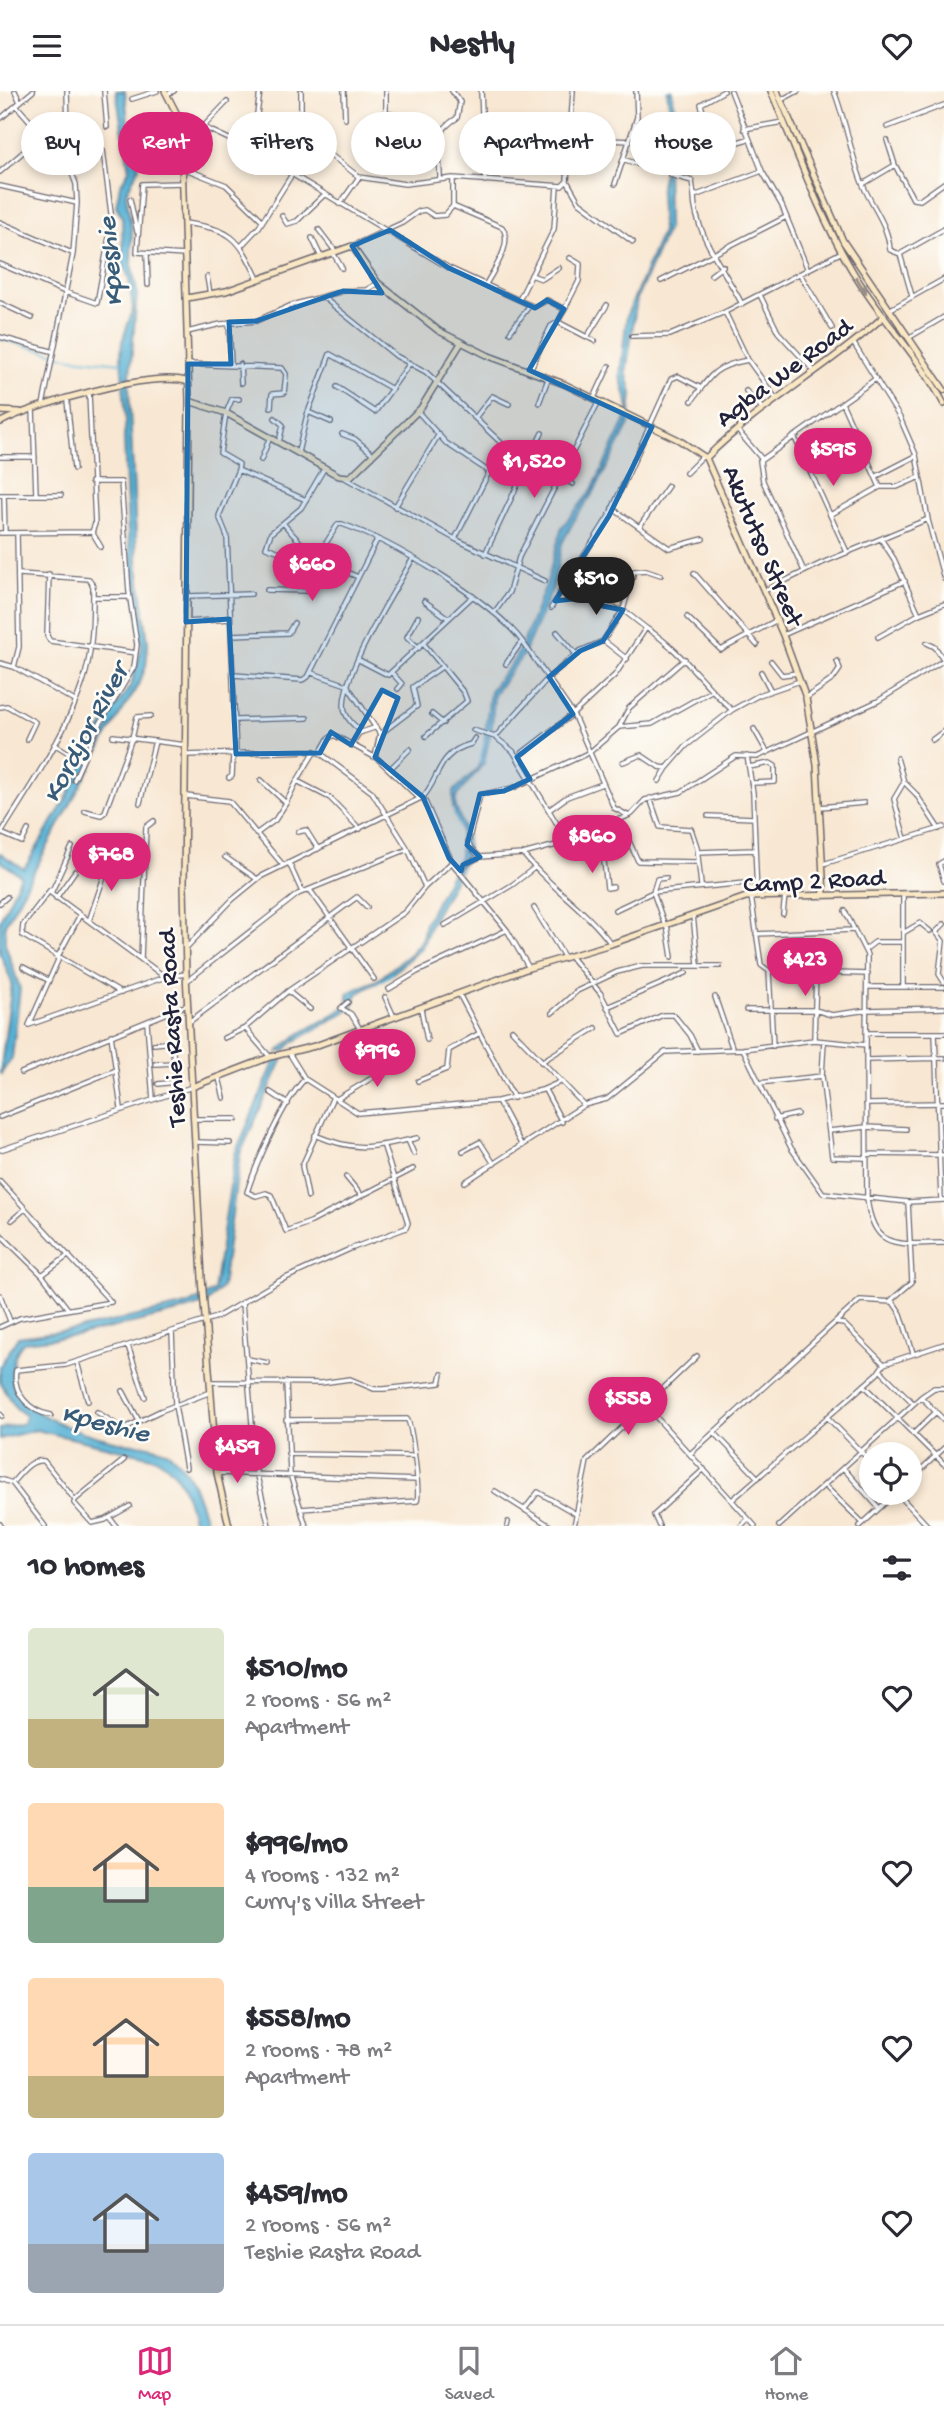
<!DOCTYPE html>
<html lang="en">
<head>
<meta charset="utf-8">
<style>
	body { margin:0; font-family:"Gochi Hand",sans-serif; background:#f2f2f3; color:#2b2b33; height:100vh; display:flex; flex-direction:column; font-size:26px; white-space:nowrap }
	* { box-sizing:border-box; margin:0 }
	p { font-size:23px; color:#7c7c81 }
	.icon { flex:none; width:38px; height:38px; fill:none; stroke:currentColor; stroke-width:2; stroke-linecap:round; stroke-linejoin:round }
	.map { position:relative; height:1435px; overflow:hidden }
	.sheet { display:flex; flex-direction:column; background:#fff; flex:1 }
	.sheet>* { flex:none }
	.guide { position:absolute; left:21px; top:21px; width:903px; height:63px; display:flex; gap:14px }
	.buttons { position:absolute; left:859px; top:1351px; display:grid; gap:14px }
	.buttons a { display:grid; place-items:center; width:63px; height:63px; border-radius:50%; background:#fff; box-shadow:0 4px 10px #0003; font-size:35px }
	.price { position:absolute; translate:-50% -60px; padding:0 16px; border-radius:24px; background:#db2777; color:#fff; font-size:23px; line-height:46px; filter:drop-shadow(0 2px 4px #0008) }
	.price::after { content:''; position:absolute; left:50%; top:42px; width:21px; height:16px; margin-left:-10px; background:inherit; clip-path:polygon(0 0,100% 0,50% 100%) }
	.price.active { background:#222; color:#fff }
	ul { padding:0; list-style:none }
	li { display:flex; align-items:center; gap:21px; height:175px; padding:0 28px }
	li span { display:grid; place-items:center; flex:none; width:196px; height:140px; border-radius:7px; color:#555 }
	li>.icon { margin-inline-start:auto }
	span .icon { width:84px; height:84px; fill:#fffc; stroke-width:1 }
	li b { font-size:30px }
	h2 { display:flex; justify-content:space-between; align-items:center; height:84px; padding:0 28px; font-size:30px }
	.chip { padding:0 24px; border-radius:32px; background:#fff; box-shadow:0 4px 10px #0003; font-size:24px; line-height:63px }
	.chip.active { background:#db2777; color:#fff }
	header { display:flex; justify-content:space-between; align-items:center; height:91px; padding:0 28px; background:#fff; font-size:32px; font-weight:700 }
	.tabs { display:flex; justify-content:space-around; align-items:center; height:98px; border-top:2px solid #e1e1e2; background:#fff; font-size:19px; color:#7c7c81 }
	.tabs a { display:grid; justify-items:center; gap:4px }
	.tabs .active { color:#db2777 }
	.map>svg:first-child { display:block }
	.water { fill:#57b1d4; stroke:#3c6a88; stroke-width:2 }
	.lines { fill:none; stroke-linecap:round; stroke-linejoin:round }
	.stream { stroke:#57b1d4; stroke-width:2 }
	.street-casing { stroke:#6d6770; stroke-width:6 }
	.secondary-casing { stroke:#6d6770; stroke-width:8 }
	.street { stroke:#fff; stroke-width:3.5 }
	.secondary { stroke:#fae7c3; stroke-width:5 }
	.oneway { fill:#998e86 }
	.marked { fill:#1f6fb2; fill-opacity:0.2; stroke:#1f6fb2; stroke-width:5; stroke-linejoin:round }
	.labels { text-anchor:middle; stroke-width:5; stroke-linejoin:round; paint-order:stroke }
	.street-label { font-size:26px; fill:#22223b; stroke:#fdfcf7 }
	.water-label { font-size:28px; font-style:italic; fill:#375b78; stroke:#fdfcf7 }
</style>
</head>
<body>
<header><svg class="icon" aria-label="menu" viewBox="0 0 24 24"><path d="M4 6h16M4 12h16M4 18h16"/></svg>Nestly<svg class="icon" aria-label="heart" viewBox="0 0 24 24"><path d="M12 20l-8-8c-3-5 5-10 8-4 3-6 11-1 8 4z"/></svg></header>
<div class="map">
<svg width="944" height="1435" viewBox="0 0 944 1435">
	<rect width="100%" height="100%" fill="#fdfcf7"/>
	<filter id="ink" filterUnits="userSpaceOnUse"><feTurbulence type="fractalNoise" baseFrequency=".0143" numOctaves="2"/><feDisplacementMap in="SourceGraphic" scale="14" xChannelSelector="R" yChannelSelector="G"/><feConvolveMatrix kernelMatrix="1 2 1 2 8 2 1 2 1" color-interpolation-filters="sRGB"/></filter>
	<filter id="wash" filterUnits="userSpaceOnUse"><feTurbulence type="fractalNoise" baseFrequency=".00686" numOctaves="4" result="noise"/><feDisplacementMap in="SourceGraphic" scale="28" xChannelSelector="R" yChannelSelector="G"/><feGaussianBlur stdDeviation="1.57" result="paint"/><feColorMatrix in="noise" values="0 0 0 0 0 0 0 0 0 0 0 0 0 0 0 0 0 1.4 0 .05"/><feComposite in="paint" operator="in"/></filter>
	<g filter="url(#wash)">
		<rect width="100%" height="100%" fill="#f8e7d2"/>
		<path class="water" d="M116,0H125L129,44L139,76L126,103L132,141L131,172L137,201L129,296L137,470L148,552L146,575L139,593L109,642L5,834V852L20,898L12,967L0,984L12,892L0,862V829L21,785L0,770V762L24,778L65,710L100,639L131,594L142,556L128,442L124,346L126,330L121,264L122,251L133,218L129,187L123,172L122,125L116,115L120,95L129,79Z
			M667,0H672L676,30L667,76L668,136L637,207L626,281L632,302L629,334L594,401L577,424L562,452L553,496L523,564L494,603L492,634L484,672L456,706V717L466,742L468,757L461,777L431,832L422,856L392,883L357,903L353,915L345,921L292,952L285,960L278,961C297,939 326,932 348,913V902L379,888L412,861L422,848L425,832L460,766L461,739L453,717V701L477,678L483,663L490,600L514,569L522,554L546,494L562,436L592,399L625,331L629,316L620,285L627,224L662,140L660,99L673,36Z
			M277,965H284L240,1063L222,1196L207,1212L179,1221L76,1245L24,1251C14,1262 13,1270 12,1285C11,1323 88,1344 119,1351C134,1354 154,1353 167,1361C191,1376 199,1409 208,1435H195C187,1407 184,1383 156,1367L36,1339L0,1348V1338L24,1332L25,1324L16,1317L0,1291V1275L18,1246L79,1238L187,1214L214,1200L235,1063Z"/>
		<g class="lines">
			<path class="stream" d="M671,44L672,32
				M0,248L72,267L122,272
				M480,671L485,649
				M454,719L460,736
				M376,893L392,883"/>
		</g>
	</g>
	<g filter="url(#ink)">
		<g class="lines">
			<defs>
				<path id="street" d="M15,0L20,11
					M104,0L107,36
					M301,0V30L309,47L359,86L405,93L453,87
					M344,0L345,28
					M386,0V44L391,52
					M481,0L485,90
					M724,0L701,13L711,55L714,58L748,48
					M731,0L762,80
					M834,0C846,31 851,64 863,94C873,118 888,133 890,159L900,163L912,205
					M167,3L174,0
					M132,8L157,0
					M781,9L798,0
					M16,14L69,75
					M386,21L405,27L406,39L419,43L420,49
					M0,28L33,0
					M181,31L197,33L248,57L449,177L534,216L547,209L564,218
					M203,36L227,11
					M484,36L570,34
					M887,36L944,14
					M744,38L783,31
					M570,47L630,50
					M887,49L895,74L913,108L920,109L944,92
					M248,57L256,31L260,0
					M623,68L657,80
					M271,70L283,53
					M183,77L226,94L262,129
					M0,81L43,44
					M671,84L692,90L694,105
					M440,87C440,59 431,42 457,27L460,11L452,0
					M567,90L579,111L633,151
					M183,92L142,93L137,161L185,164
					M615,93L637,26L636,0
					M863,93L895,74
					M0,95L77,112
					M130,108L137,141
					M340,113L359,86
					M453,115L502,136C514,152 494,178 486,193
					M282,125L287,133L297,130L325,103
					M0,131L72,162
					M185,132C232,139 238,145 258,188
					M319,139L335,160
					M312,147L321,166
					M242,154L259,136L291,85
					M352,155L402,132L419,120L425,119L434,125L445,124L453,115V87L562,95L567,90L573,0
					M333,162L342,177
					M900,163L944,138
					M147,164L148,194
					M0,173L65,201L97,212L112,130L103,59L70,60
					M800,183L832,237
					M531,184L542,188L559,177
					M711,184L723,175
					M207,186L210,203
					M661,190L784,127
					M760,204L778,241L815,281
					M324,207L396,265L426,281L514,364L573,393
					M519,209L554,138L557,95
					M0,212L32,227
					M742,213C725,180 694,141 694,105L762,80L782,115L808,179
					M889,219L944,188
					M725,221L748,269L777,309
					M229,231L231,273
					M558,231L587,246L607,214
					M187,241L221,233L256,230L292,214L343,200L366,199L378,192
					M510,241L530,214
					M632,245L670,244L725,221L842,161
					M0,246L51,260
					M587,246L595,250
					M910,246L944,226
					M188,273L282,277L286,283L284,302L272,303L271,316
					M240,273L241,292
					M530,279L551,235L558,231L579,190L580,173L570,167
					M337,296L375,321L410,272
					M746,300L763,318
					M89,303L95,433L92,441L101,456
					M594,307L609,275
					M67,309L74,378
					M692,310C711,283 715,275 748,269
					M539,312L548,288
					M43,314L73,163L77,112L76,93L69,75L67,0
					M33,318L36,404
					M308,321L331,331
					M418,321L446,352L488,380
					M275,327L283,334L279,351
					M475,327L492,305L509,313
					M738,340L761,367
					M342,343L355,348L373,363
					M794,345L847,461
					M298,361L307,324L330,263L392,298
					M0,366H35
					M261,369L270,346
					M238,379L239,373L220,362L226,322L232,308H239
					M686,382L702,366
					M877,385L916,365
					M345,387L455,448L545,490
					M880,396H897L920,386
					M0,404H61
					M4,404L5,442
					M395,416L439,343
					M612,417L669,457L703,448
					M830,424L880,396L842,312
					M928,429L944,488
					M284,433C305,460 326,473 358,486
					M640,435L668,395
					M0,442L92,441
					M455,448L503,354
					M881,448L894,468L919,523L944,513
					M485,463L542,342
					M282,468L280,461L266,456L271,442L301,417L325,376
					M804,480L763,390L760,370L874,289
					M694,482L757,554
					M49,483L47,545L50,550L136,562
					M267,499L308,500L326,452L338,433H342C391,450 490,508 522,550L506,573
					M764,500L822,472L928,428L916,364L900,327L854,253
					M560,501L572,508L592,506L601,515L623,519L646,537
					M188,505L251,503
					M93,506H129
					M424,510L448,527
					M551,517L609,425L671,288L678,285L701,297
					M494,522L509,501L519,466L599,310
					M418,526L407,546L419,557
					M687,526L721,559L777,529
					M186,531L229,528
					M557,541L576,563
					M231,544L288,542L294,532
					M783,544L905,490
					M878,546L919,523
					M522,550L573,623L614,717L627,724
					M604,550L627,568
					M927,552L935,556L944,569
					M424,553L464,602L467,610L426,645
					M685,568L629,617L619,636L652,633L711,600
					M359,569L388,584L473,505
					M771,570L782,584L797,582
					M0,572L14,576L75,610
					M14,576L19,556L17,442
					M761,581L771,600
					M312,582L347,594L380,643
					M392,582L402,593L398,598
					M234,584L302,589L308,586L377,449
					M806,607L833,588L840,578L837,570
					M0,616L7,615L35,631L27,648
					M432,623L443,632
					M236,629L307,627
					M754,638L767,661
					M473,639L495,646L513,660L568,751
					M362,641C355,635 348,630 345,621C336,591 396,498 412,469
					M113,645L186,654
					M495,646L549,586L580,560L603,550L623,519L634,480L646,479L661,484
					M932,649L944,640
					M54,653L82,670
					M351,654L359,642L374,637
					M320,662L372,701L408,758L425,796
					M236,663L227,445L219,425L238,379L306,409
					M186,664L308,660L320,662L328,648L334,644L378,668L419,707
					M747,665L753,702L757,804
					M375,666L380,643L417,615L413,596L443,575
					M517,666L573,623L615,584L646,537C681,559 702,592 732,619L759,604L800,590
					M897,667L904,691L916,703L939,738
					M623,671L641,664L659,676L667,677L686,655L732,619
					M749,676L770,672L775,675V691L752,692
					M390,678L410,658
					M229,687L232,685L233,663
					M74,689L97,638L134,576L137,554L129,501L121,391H91
					M261,689L286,712L297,690L330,707L360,738
					M297,690L315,660
					M659,690L667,677
					M904,691L894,708L905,748
					M186,705L229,710L283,774
					M650,707L660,736L691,738L697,756L701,794
					M140,712L155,650
					M820,716L864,712
					M549,719L567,706L602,693
					M85,720L101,724L105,721L132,647L137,626L151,625
					M708,725L754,727
					M619,728L638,770L697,771
					M596,739L603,762L607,797L613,796
					M298,741L306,739L318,758
					M1,742L22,751L28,739
					M256,743L275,729L286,712
					M0,744C30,695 65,646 83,591C93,561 93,526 93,495L89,488L20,483
					M72,756L51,802L165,886
					M698,761L754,759
					M523,763C549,796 586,818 611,853
					M225,766L257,788
					M480,766L470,756L468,751L480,704L513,697L590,661L619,636
					M944,770L939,773L944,790
					M289,772L302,801
					M452,772L507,839L529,877
					M823,773L944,736
					M461,780L464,774L480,766L523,763L575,749L632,723L645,709L681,701L736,665L757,666L878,610L944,569
					M50,799L23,834L22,844L121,902
					M310,799L374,888
					M903,803V896
					M751,805L761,874L769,880L868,883
					M56,807L75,780
					M0,812L7,806
					M534,817L565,867
					M615,819L653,801L756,791
					M783,823L785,804
					M693,824L698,873
					M89,830L111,765
					M944,833L936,841L943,850L939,883L944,891
					M445,834L512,794L534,777
					M667,834L672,866
					M665,835L653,801L657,788L666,787
					M903,842L920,832L930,840
					M756,843L853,839
					M187,856L232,809L260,786L423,706C440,687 437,662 471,653L475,647
					M866,858L875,851H903
					M570,865L601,903L621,943L663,924H674L690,944L698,960
					M57,867L80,824
					M59,867L29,934L165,886L186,883
					M141,868L146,736L154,730
					M23,876L48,889
					M769,880L773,955
					M187,890L298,803L408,758
					M869,896H944
					M389,898L417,881L507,839
					M288,900L310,918
					M459,903L514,1007
					M385,906L394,926
					M715,906L732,956
					M348,911L341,917L351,923L360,938
					M607,916L686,882
					M421,918L427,949
					M746,919H815L832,924L868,919L944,917
					M552,922L577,900L617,881L642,875H720
					M189,931L357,806L367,816
					M147,932L153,1008
					M245,937L270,966
					M512,939L584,1014
					M352,941L361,971
					M867,942H944
					M935,942L941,1109
					M111,944L121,1017
					M224,947L245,937L288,900L405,821L425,796L452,771L423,706
					M814,949L816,881
					M824,950L822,985L832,1066L866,1067
					M154,953L172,951
					M866,954L867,1108C874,1162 900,1152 944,1152
					M743,958L791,1057L823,1102L908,1111L944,1109
					M289,962L305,988L358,1022L498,1010L542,999L560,991
					M866,969L944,967
					M541,971L596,937
					M155,973L174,972
					M21,982L187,914
					M219,987L224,1007
					M305,988C285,1007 256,1073 247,1101L256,1105L266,1102L271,1104L286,1140L311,1131L413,1078
					M418,990L447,978L449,959L478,943
					M759,992L822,985
					M158,993L176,991L169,922
					M545,999L562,1031
					M270,1001L288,1013
					M337,1008L385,979L408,969
					M498,1010L522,1055
					M866,1013L944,1012
					M0,1026L116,979
					M193,1028H236
					M775,1028L797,1023
					M829,1040L866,1036L906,1038
					M315,1044C357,1062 374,1056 417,1047
					M408,1049L414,1063
					M195,1051L230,1052
					M0,1059L192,996
					M463,1060L480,1051L494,1073
					M867,1063L944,1064
					M346,1086L361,1104
					M0,1090L111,1211
					M465,1091L584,1014L607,1008L665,961L743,958L814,949L866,954L867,864L845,820
					M308,1106L302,1075L333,1006
					M12,1129L25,1118
					M0,1143L42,1184L69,1164
					M42,1184L68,1218
					M0,1204L10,1230
					M890,1210L912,1191L908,1111
					M242,1212L256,1381L269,1435
					M837,1232L844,1233L884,1273
					M0,1236L20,1227L111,1211
					M172,1241L175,1314L186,1377
					M128,1255L145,1306
					M248,1268L268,1272
					M77,1271L88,1310
					M881,1280L913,1312
					M211,1291L321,1292L350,1288L374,1298H384L440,1292L442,1283
					M286,1291L290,1383L306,1435
					M864,1294L944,1373
					M123,1300L139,1330
					M921,1306L944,1329
					M646,1315L755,1435
					M97,1321L123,1338L160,1320L211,1301
					M0,1323L2,1325
					M51,1324C29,1321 12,1301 16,1279L66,1274L217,1226L279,1190L350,1158L406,1137L408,1132L384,1056
					M827,1326L872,1372
					M286,1329L407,1328C412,1333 420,1402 417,1410L300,1418
					M715,1342L758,1387
					M913,1343L936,1321
					M215,1350L236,1349
					M288,1363L412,1365
					M690,1363L860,1209L893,1211L901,1223L913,1262
					M844,1378L879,1417
					M217,1382L417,1389
					M0,1388L12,1392C21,1382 30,1368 44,1370L75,1409L124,1369
					M910,1389L944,1357
					M12,1392L45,1435
					M825,1395L863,1432
					M495,1400L550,1435
					M897,1402L928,1435
					M75,1409L74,1412L92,1432L105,1429L130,1415
					M732,1409L877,1283L884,1273L944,1253
					M524,1419L538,1401L576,1423
					M110,1427L116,1435
					M0,1433L1,1435
					M507,1435L508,1431
					M574,1435L587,1370L697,1265
					M659,1435L654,1424L704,1378
					M741,1435L748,1428
					M779,1435L921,1306L934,1297H944
					M860,1435L896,1402"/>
				<path id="secondary" d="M165,0L181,31L189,310L184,795L186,883L202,1187L217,1382L229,1435
					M771,0C797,61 819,124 853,181C880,227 919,265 944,313
					M777,0L843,150L944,299
					M187,207L226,200L352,155L378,192L439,240L489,265L564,293L679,349L706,367L783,544L806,607L817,674L824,804
					M189,310L226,322L339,385L350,386L421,317L461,252
					M0,320L20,321
					M1,331C32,314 157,278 188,291
					M706,367C760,313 828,277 884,225
					M192,996L270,966L315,955L529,877L611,853L746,806L944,802"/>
			</defs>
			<use href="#street" class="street-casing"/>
			<use href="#secondary" class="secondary-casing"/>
			<use href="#street" class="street"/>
			<use href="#secondary" class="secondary"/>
		</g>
		<defs><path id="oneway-solid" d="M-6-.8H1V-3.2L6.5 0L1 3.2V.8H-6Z" transform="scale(1.75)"/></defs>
		<use class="oneway" href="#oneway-solid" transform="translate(861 194) rotate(57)"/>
	</g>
	<path class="marked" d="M390,139L449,177L535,217L547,209L564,218L529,279L652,336L609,425L555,510L589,506L598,514L623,519L603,550L580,560L549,586L573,623L517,666L530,688L504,700L480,703L467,754L480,766L463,774L461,780L449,767L423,706L375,666L398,607L382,599L351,654L331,641L320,662L236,663L229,528L186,531L188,273H231L229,231L256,230L343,200L382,202L352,155Z"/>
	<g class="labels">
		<g class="street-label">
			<text transform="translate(783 280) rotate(-37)" y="9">Agba We Road</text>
			<text transform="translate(765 454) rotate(67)" y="9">Akututso Street</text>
			<text transform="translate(814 788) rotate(-3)" y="9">Camp 2 Road</text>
			<text transform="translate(170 937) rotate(-93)" y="9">Teshie Rasta Road</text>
		</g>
		<g class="water-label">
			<text transform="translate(108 171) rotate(-95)" y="10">Kpeshie</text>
			<text transform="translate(83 641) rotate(-62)" y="10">Kordjor River</text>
			<text transform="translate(106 1330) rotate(14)" y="10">Kpeshie</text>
		</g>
	</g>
</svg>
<div class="buttons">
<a><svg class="icon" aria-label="locate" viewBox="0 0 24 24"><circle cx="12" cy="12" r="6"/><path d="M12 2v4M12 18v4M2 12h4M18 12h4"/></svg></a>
</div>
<b class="price" style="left:833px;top:397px">$595</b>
<b class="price" style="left:534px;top:409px">$1,520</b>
<b class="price" style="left:312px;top:512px">$660</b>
<b class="price active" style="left:596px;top:526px">$510</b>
<b class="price" style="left:592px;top:784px">$860</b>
<b class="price" style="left:111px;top:802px">$768</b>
<b class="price" style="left:805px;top:907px">$423</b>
<b class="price" style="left:377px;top:998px">$996</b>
<b class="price" style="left:628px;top:1346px">$558</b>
<b class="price" style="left:237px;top:1394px">$459</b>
<div class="guide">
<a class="chip">Buy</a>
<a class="chip active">Rent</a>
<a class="chip">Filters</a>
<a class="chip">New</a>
<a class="chip">Apartment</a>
<a class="chip">House</a>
</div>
</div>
<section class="sheet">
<h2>10 homes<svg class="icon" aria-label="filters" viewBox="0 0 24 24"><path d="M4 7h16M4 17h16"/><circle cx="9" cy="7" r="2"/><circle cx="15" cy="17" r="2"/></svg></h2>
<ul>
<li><span style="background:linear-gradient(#dfe7d0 65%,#c2b280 0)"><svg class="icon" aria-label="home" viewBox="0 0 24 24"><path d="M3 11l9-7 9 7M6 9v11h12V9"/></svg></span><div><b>$510/mo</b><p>2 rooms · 56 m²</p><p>Apartment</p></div><svg class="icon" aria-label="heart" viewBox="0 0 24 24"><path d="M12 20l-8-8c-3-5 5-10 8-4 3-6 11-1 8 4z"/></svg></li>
<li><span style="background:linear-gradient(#ffd9b3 60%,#7fa58c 0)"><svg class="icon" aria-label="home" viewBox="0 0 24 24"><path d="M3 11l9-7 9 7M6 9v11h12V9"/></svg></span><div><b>$996/mo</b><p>4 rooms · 132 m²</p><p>Curry's Villa Street</p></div><svg class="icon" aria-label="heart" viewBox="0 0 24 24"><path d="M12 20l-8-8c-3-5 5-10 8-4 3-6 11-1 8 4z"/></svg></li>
<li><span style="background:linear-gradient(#ffd9b3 70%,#c2b280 0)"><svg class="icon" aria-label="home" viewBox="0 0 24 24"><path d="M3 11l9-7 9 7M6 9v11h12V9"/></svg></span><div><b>$558/mo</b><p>2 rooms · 78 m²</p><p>Apartment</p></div><svg class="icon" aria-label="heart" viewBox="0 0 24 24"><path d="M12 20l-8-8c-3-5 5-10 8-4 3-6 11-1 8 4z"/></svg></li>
<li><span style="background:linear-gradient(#a9c7e8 65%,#9aa5b1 0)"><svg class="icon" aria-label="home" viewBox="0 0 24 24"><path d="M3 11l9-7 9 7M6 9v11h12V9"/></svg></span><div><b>$459/mo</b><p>2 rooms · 56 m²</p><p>Teshie Rasta Road</p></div><svg class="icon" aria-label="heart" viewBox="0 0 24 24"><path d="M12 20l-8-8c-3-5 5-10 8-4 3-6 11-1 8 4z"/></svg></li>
</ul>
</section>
<nav class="tabs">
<a class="active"><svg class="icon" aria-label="map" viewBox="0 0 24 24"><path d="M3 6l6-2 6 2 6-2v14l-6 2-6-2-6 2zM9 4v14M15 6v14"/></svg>Map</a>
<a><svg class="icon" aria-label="saved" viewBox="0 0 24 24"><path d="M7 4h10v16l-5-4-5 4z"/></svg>Saved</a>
<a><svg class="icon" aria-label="home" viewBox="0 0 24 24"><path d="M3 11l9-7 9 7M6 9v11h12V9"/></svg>Home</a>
</nav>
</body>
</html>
